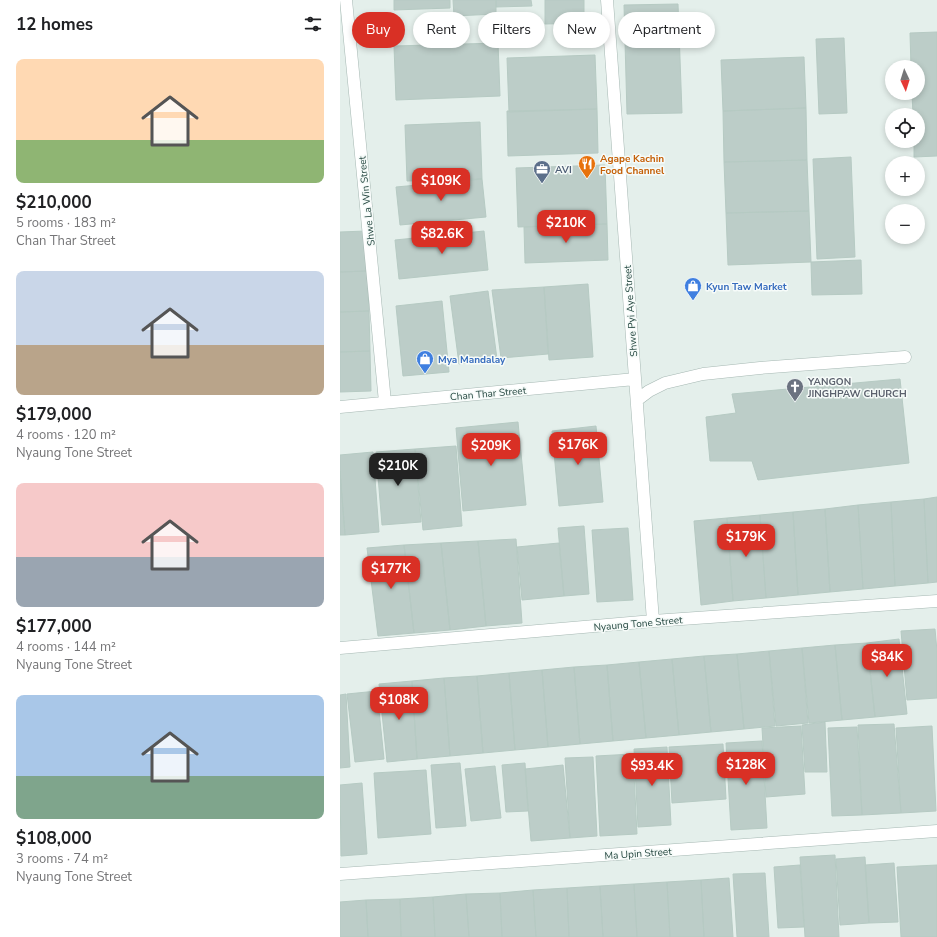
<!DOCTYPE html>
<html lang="en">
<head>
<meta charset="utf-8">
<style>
	body { margin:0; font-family:"Nunito Sans",sans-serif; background:#f2f2f2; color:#202124; height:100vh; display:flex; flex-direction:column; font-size:15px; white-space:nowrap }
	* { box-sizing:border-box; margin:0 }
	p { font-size:13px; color:#757577 }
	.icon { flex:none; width:22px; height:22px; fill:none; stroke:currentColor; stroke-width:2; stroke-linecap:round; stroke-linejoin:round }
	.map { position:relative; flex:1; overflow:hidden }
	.details { display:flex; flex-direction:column; background:#fff; width:340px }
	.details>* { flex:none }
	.guide { position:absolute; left:12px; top:12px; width:380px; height:36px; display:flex; gap:8px }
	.needle { width:26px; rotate:176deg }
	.tools { position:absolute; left:545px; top:60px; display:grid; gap:8px }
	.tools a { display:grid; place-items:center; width:40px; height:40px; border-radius:50%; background:#fff; box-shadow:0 2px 6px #0003; font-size:20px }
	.price { position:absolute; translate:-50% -34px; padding:0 9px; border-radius:8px; background:#d93025; color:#fff; font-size:13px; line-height:26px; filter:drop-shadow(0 1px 2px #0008) }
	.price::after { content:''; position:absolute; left:50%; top:24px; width:12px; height:9px; margin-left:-6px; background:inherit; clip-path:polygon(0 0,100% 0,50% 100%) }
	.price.on { background:#222; color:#fff }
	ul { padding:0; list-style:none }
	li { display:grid; align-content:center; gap:8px; height:212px; padding:0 16px }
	li span { display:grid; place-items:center; height:124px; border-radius:8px; color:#555 }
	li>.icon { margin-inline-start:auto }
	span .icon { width:72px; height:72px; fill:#fffc; stroke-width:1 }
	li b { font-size:17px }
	h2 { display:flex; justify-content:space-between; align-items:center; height:48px; padding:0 16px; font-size:17px }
	.tag { padding:0 14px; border-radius:18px; background:#fff; box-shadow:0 2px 6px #0003; font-size:14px; line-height:36px }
	.tag.on { background:#d93025; color:#fff }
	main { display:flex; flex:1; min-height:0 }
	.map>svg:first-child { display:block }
	.building { fill:#bccdc8; stroke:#b6cac3 }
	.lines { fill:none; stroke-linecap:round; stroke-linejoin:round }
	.minor-casing { stroke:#a6b8b3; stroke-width:13 }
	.minor { stroke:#fff; stroke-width:12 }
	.labels { text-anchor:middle; stroke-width:3; stroke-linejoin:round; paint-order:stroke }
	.food-label { font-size:10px; font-weight:bold; fill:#c56008; stroke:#f6fbf9; text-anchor:start }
	.service-label { font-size:10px; font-weight:bold; fill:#4e5e75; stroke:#f6fbf9; text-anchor:start }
	.street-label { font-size:10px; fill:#21443d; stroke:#f6fbf9 }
	.shop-label { font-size:10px; font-weight:bold; fill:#366cbe; stroke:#f6fbf9; text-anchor:start }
	.worship-label { font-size:10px; font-weight:bold; fill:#5b616d; stroke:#f6fbf9; text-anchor:start }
</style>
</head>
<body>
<main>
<section class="details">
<h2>12 homes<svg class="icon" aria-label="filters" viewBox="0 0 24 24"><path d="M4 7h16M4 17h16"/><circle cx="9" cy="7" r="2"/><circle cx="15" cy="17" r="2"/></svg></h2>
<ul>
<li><span style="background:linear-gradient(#ffd9b3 65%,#8fb573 0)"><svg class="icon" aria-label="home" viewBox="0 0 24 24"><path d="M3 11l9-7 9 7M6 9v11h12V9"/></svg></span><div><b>$210,000</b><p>5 rooms · 183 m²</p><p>Chan Thar Street</p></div></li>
<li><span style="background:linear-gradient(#c9d6e8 60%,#b9a48a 0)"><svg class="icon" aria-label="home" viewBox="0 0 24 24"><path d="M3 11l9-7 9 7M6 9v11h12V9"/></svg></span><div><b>$179,000</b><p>4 rooms · 120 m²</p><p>Nyaung Tone Street</p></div></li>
<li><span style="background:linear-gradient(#f6c9c9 60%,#9aa5b1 0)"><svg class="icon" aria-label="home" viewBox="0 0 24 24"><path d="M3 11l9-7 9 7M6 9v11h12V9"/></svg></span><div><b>$177,000</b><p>4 rooms · 144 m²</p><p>Nyaung Tone Street</p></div></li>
<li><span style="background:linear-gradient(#a9c7e8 65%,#7fa58c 0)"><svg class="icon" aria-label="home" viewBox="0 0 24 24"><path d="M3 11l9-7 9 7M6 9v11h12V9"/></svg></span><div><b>$108,000</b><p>3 rooms · 74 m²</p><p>Nyaung Tone Street</p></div></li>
</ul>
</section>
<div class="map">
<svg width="597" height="937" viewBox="0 0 597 937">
	<rect width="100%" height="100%" fill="#e4efeb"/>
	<path class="building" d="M54,0H110V8L54,10Z
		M113,0H156V14L114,16Z
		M156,0H191L192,6L156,7Z
		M205,0H244V23L205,24Z
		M338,4L342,113L287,114L284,5Z
		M597,32V156L574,157V141H578V115H573L572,93H578V67H571L570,33Z
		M504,38L507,113L479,114L476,39Z
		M158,43L160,96L56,100L54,46Z
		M255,55L257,109L169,112L167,58Z
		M464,57L466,108L383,111L381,60Z
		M466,108L467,160L384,162L383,111Z
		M257,109L258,153L168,156L167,111Z
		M140,122L142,179L67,181L65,125Z
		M511,157L515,257L477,259L473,159Z
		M467,160L469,211L386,213L384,162Z
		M265,165L267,224L178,227L176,168Z
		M142,179L146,217L60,225L56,187Z
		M469,211L471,262L388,265L386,213Z
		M267,224L268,260L185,263L184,227Z
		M26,231L27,271L0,272V232Z
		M144,231L148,270L59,279L55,240Z
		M521,260L522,294L472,295L471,262Z
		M27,271L29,311L0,312V272Z
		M248,284L253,357L209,360L204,287Z
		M204,287L208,354L161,358L152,290Z
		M148,291L157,359L119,364L110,296Z
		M102,301L109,372L63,376L56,306Z
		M29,311L30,351L0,352V312Z
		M30,351L31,391L0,392V352Z
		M560,379L569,463L418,480L412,461H370L366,417L396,413L392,394Z
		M178,422L186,505L123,511L116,428Z
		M256,426L263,502L219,506L212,431Z
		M116,446L122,526L83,530L75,449Z
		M75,449L81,522L42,525L36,452Z
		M33,452L39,532L5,535L0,471V455Z
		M0,471L5,535H0Z
		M597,497V582L588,583L584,499Z
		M584,499L588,583L555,586L551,502Z
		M551,502L555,586L523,589L518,505Z
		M518,505L523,589L490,592L485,509Z
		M485,509L490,592L458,595L453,512Z
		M453,512L458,595L426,598L420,515Z
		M420,515L426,598L393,601L387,518Z
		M387,518L393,601L361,605L354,521Z
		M244,526L249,594L224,596L218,528Z
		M288,528L293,600L257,602L252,530Z
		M176,539L182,623L146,626L138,541Z
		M138,541L146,626L110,630L101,543Z
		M101,543L110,630L74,633L64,545Z
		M219,543L224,596L182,600L177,547Z
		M64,545L74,633L38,636L27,548Z
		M595,629L597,651V698L567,700L561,631Z
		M559,639L567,714L535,717L527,643Z
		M527,643L535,717L502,720L495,645Z
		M495,645L502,720L469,723L462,648Z
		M462,648L468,723L436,726L429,651Z
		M429,651L435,726L404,729L397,654Z
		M397,654L404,729L371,732L364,656Z
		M364,656L371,732L339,735L332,659Z
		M332,659L339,735L306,738L299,662Z
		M299,662L306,738L273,741L267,665Z
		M267,665L273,741L240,744L234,667Z
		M234,667L240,744L208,747L202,670Z
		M202,670L208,747L175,750L169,673Z
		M169,673L175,750L143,753L137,676Z
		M137,676L143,753L110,756L104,678Z
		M104,678L110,756L77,759L72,681Z
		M72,681L77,759L47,762L39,684Z
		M37,691L44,759L15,762L7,694Z
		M6,694L10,767L0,768V695Z
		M485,722L487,772H465L462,725Z
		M554,724L561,813L522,815L518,725Z
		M461,726L465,794L426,797L422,728Z
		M592,726L596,811L561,813L556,728Z
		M517,727L522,815L492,816L488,728Z
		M422,741L427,828L391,830L386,743Z
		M383,744L386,799L332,803L329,747Z
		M327,747L331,825L298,827L294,749Z
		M293,754L297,834L260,836L256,756Z
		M253,757L257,836L230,838L225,758Z
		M120,763L126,826L96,828L91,765Z
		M185,763L188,811L166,812L162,765Z
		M223,765L230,838L191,841L185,769Z
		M155,766L161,818L131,821L125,769Z
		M86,770L91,834L38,838L34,773Z
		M22,783L27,854L1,856L0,785Z
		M495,855L499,937H465L460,857Z
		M525,857L529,923L500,925L496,859Z
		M554,863L558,922L529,923L525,865Z
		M460,865L464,927L438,928L434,867Z
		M597,865V937H561L557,867Z
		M425,873L429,937H397L393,874Z
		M389,878L393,937H364L361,880Z
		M361,880L364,937H330L327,882Z
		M327,882L330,937H297L294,884Z
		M294,884L297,937H263L260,886Z
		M260,886L263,937H229L227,888Z
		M227,888L229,937H196L193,890Z
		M193,890L196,937H162L160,893Z
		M160,893L162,937H129L126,894Z
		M126,894L129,937H95L93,897Z
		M93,897L95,937H61L60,899Z
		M60,899L61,937H28L26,900Z
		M26,900L28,937H0V902Z"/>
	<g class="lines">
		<defs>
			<path id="minor" d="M6,0L45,402
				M267,0L313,621
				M297,400L309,391L325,383L363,374L420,368L565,357
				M0,407L295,379
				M0,648L313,621L597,601
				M0,874L597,831"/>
		</defs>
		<use href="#minor" class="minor-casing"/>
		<use href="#minor" class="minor"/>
	</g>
	<defs>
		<symbol id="restaurant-pin" viewBox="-11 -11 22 30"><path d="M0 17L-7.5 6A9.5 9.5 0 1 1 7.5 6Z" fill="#e8710a" stroke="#f6fbf9"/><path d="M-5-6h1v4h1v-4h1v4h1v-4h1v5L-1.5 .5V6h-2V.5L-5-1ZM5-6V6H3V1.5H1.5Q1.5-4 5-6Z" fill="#fff"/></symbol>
		<symbol id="office-pin" viewBox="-11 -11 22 30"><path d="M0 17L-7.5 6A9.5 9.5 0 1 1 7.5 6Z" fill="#5c6f8a" stroke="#f6fbf9"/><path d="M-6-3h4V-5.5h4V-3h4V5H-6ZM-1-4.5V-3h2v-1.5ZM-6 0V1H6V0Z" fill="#fff"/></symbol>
		<symbol id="shop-pin" viewBox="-11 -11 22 30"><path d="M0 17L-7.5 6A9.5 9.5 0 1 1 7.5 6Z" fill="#3f7fe0" stroke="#f6fbf9"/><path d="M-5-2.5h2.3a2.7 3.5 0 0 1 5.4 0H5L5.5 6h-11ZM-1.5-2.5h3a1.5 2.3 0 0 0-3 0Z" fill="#fff"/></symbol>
		<symbol id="church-pin" viewBox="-11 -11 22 30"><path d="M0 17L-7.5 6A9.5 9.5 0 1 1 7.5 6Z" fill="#6b7280" stroke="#f6fbf9"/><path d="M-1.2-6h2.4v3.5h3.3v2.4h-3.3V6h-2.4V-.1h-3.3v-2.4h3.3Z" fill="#fff"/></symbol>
	</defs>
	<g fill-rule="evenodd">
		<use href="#restaurant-pin" x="237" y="154" width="20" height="27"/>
		<use href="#office-pin" x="192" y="159" width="20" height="27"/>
		<use href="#shop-pin" x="343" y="276" width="20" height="27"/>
		<use href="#shop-pin" x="75" y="349" width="20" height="27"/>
		<use href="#church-pin" x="445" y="377" width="20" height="27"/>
	</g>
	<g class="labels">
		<g class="food-label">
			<text x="260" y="162">Agape Kachin<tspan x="260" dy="12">Food Channel</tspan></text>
		</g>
		<g class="service-label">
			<text x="215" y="173">AVI</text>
		</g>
		<g class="street-label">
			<text transform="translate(26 201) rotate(-96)" y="4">Shwe La Win Street</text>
			<text transform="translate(290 311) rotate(-94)" y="4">Shwe Pyi Aye Street</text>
			<text transform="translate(148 393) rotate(-5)" y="4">Chan Thar Street</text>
			<text transform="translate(298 623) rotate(-5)" y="4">Nyaung Tone Street</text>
			<text transform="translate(298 853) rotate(-4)" y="4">Ma Upin Street</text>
		</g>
		<g class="shop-label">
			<text x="366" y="290">Kyun Taw Market</text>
			<text x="98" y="363">Mya Mandalay</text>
		</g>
		<g class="worship-label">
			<text x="468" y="385">YANGON<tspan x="468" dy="12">JINGHPAW CHURCH</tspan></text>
		</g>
	</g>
</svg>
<div class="tools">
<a><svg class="needle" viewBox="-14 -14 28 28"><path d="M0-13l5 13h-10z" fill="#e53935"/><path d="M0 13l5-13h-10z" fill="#757577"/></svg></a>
<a><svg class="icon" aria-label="locate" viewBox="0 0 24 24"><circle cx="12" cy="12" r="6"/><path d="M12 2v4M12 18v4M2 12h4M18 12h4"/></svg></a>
<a>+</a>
<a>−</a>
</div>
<b class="price" style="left:101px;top:202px">$109K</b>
<b class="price" style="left:226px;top:244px">$210K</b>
<b class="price" style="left:102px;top:255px">$82.6K</b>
<b class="price" style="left:238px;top:466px">$176K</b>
<b class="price" style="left:151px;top:467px">$209K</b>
<b class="price on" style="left:58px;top:487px">$210K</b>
<b class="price" style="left:406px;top:558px">$179K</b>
<b class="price" style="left:51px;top:590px">$177K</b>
<b class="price" style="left:547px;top:678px">$84K</b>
<b class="price" style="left:59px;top:721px">$108K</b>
<b class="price" style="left:406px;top:786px">$128K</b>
<b class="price" style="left:312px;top:787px">$93.4K</b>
<div class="guide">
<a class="tag on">Buy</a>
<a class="tag">Rent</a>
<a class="tag">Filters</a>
<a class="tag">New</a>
<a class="tag">Apartment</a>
</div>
</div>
</main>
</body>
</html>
